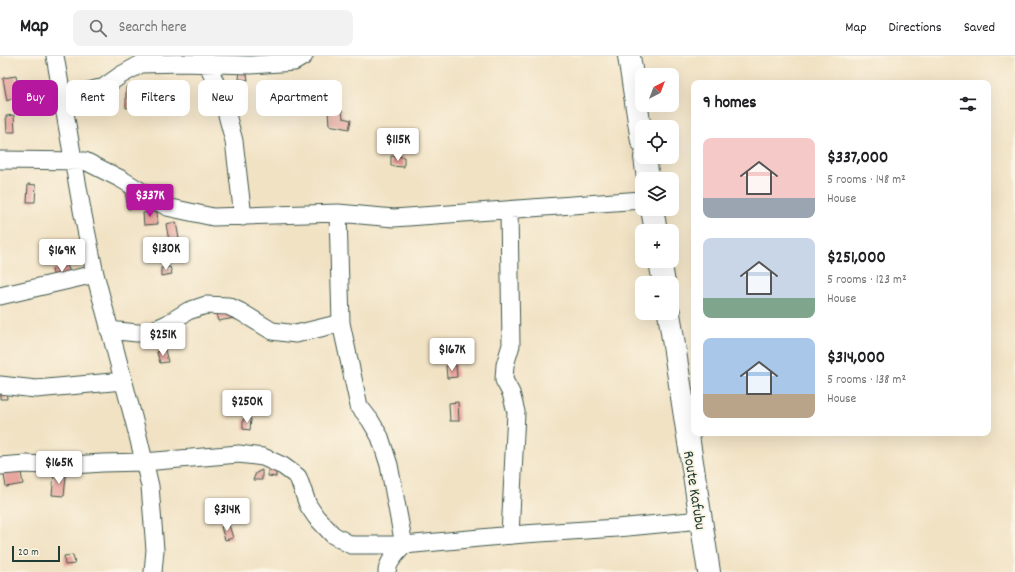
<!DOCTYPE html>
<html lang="en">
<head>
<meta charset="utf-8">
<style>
	body { margin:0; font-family:Dekko,sans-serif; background:#f2f2f2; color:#202124; height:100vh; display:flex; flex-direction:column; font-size:15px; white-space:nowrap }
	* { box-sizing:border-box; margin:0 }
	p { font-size:13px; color:#757577 }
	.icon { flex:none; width:22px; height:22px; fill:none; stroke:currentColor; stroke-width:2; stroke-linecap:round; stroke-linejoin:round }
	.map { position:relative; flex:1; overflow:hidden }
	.panel { position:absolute; left:691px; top:24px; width:300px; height:356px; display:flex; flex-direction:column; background:#fff; border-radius:8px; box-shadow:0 4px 16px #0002 }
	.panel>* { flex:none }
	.hud { position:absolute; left:12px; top:24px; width:380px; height:36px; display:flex; gap:8px }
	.needle { width:26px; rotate:42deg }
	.fabs { position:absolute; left:635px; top:12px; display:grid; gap:8px }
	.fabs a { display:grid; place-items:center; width:44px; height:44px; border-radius:8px; background:#fff; box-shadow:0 4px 16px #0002; font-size:20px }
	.scale { position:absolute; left:12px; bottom:10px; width:48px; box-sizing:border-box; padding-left:4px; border:2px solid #1f3d34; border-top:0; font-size:11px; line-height:14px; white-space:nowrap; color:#1f3d34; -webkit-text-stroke:3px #fcf5e5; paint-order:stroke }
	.price { position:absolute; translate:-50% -34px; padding:0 9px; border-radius:4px; background:#fff; color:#222; font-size:13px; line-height:26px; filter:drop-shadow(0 1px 2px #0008) }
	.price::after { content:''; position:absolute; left:50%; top:24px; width:12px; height:9px; margin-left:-6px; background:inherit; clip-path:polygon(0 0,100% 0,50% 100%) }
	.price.current { background:#b5179e; color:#fff }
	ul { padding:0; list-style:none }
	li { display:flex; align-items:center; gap:12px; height:100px; padding:0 12px }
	li span { display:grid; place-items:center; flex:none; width:112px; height:80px; border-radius:8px; color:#555 }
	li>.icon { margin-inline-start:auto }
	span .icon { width:48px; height:48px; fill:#fffc; stroke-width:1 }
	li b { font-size:17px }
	h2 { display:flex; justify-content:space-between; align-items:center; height:48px; padding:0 12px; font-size:17px }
	.chip { padding:0 14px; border-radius:8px; background:#fff; box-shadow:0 4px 16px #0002; font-size:14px; line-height:36px }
	.chip.current { background:#b5179e; color:#fff }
	header { display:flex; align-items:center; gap:24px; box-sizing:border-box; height:56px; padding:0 20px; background:#fff; border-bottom:1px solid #e0e0e0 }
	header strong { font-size:19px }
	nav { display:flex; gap:22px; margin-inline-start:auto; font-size:14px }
	.search { width:280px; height:36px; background:#f2f2f2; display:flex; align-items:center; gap:10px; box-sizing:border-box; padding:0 14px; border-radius:8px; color:#757577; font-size:15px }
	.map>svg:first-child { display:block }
	.building { fill:#e59b95 }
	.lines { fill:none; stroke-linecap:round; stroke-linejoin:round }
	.street-casing { stroke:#3e564a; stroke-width:19 }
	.secondary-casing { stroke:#3e564a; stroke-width:24 }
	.street { stroke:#fff; stroke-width:17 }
	.secondary { stroke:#fff; stroke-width:22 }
	.labels { text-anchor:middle; stroke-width:4; stroke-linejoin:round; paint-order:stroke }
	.street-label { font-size:16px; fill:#1f3d34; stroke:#fcf5e5 }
</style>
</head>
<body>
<header>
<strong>Map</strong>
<div class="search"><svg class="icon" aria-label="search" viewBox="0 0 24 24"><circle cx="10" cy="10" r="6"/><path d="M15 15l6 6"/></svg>Search here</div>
<nav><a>Map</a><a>Directions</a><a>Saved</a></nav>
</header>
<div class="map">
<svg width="1015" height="516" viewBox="0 0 1015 516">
	<rect width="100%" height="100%" fill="#fcf5e5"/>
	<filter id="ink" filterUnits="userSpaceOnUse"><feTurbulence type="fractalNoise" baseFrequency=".025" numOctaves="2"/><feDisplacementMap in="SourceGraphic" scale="8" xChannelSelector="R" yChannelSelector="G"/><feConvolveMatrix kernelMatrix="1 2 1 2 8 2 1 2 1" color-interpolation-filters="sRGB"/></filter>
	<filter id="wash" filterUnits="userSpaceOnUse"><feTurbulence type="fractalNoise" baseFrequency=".012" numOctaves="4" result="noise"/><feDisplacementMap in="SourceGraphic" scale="16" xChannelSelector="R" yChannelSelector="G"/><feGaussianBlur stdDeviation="0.9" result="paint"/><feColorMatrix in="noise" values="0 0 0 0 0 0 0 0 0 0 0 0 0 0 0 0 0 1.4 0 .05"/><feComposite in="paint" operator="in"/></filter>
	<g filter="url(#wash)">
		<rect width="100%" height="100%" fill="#f1e2c4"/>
		<g id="blocks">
			<path class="building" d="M246,13L248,24L239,23L240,14Z
				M16,20L19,39L7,45L3,22Z
				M138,29L139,50L126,52V31Z
				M342,54L343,62L351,64L349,73L329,69L328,55Z
				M14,59L15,76H7L6,60Z
				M391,100L404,101V111L391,110Z
				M28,128L36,129L35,146H27Z
				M140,134L142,150L128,153L125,136Z
				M157,156L158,168L144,169L143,157Z
				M176,166L179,183L169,185L166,168Z
				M67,208L71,221L55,225L52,214L59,212V210Z
				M170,211L172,218L161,220V212Z
				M233,254L235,262L218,265L216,257Z
				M165,294L168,306L160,307L157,296Z
				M456,309L457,321L447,322L446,310Z
				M0,333H6L7,343H0Z
				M458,346L459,365H450L449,347Z
				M243,363H251L250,374L243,373Z
				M269,407L276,413V421L268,420Z
				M20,411L23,428L6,431L3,413Z
				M262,414V424H253L256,417Z
				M54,418L66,420L64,440L52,439Z
				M229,469L233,482L225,484L221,471Z
				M73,499L75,508L65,509L64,500Z"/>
		</g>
	</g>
	<g filter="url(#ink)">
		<use href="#blocks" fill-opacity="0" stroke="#3e564a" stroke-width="1"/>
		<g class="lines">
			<defs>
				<path id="street" d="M55,0L82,154L95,218L137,376L150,430L155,494L153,516
					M205,0L226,55L234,85L243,161
					M61,42L104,31L121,19L141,8L183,7L251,9L294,6L304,0
					M0,104L85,105L121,123L167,151L213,161L338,157L394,162L642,144
					M509,154L511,289L505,309L504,324L511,337L516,356L510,479
					M338,157L341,267L359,350L370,364L380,381L389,409L404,489C398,496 387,506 387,516
					M0,240L95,218
					M109,274L137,277H147L167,268L188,255L206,249L228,250L241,256L272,275L296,278L341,267
					M0,329L36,333L123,325
					M0,410L26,408L60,410L102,407L144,406L239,398L263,401L283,410L298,421L308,449L316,461L333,479L351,489H404L524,478L617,472L701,464"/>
				<path id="secondary" d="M629,0L642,85
					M645,101L648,123
					M652,153L656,175
					M660,205L664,227
					M669,257L709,516"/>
			</defs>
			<use href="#street" class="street-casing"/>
			<use href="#secondary" class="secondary-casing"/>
			<use href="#street" class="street"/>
			<use href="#secondary" class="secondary"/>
		</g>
	</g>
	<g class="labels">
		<g class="street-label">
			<text transform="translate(696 434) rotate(81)" y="6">Route Kafubu</text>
		</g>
	</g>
</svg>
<div class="fabs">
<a><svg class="needle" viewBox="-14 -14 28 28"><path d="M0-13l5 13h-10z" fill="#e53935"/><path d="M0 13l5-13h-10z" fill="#757577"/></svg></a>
<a><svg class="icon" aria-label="locate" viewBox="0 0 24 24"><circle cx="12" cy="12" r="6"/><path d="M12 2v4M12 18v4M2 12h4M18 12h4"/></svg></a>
<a><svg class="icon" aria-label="layers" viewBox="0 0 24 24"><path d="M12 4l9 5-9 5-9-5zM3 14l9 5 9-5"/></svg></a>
<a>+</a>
<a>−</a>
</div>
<div class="scale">20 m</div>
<b class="price" style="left:398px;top:106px">$115K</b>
<b class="price current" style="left:150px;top:162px">$337K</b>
<b class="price" style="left:166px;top:215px">$130K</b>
<b class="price" style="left:62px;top:217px">$169K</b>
<b class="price" style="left:163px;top:301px">$251K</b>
<b class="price" style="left:452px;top:316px">$167K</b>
<b class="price" style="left:247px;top:368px">$250K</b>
<b class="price" style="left:59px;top:429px">$165K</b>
<b class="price" style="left:227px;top:476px">$314K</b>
<div class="hud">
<a class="chip current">Buy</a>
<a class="chip">Rent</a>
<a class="chip">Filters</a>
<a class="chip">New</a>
<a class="chip">Apartment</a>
</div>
<section class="panel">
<h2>9 homes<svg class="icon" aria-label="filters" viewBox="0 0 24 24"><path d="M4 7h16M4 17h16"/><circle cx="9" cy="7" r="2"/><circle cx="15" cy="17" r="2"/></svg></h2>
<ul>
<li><span style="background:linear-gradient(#f6c9c9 75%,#9aa5b1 0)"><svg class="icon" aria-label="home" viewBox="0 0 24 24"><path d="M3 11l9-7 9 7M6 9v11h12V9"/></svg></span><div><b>$337,000</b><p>5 rooms · 148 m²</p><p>House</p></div></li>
<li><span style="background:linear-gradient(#c9d6e8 75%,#7fa58c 0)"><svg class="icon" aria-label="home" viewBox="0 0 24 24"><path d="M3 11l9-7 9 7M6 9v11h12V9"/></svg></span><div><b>$251,000</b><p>5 rooms · 123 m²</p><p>House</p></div></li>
<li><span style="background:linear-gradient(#a9c7e8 70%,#b9a48a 0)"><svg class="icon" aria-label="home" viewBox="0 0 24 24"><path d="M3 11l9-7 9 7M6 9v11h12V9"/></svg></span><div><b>$314,000</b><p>5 rooms · 138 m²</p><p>House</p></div></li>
</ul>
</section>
</div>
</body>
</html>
